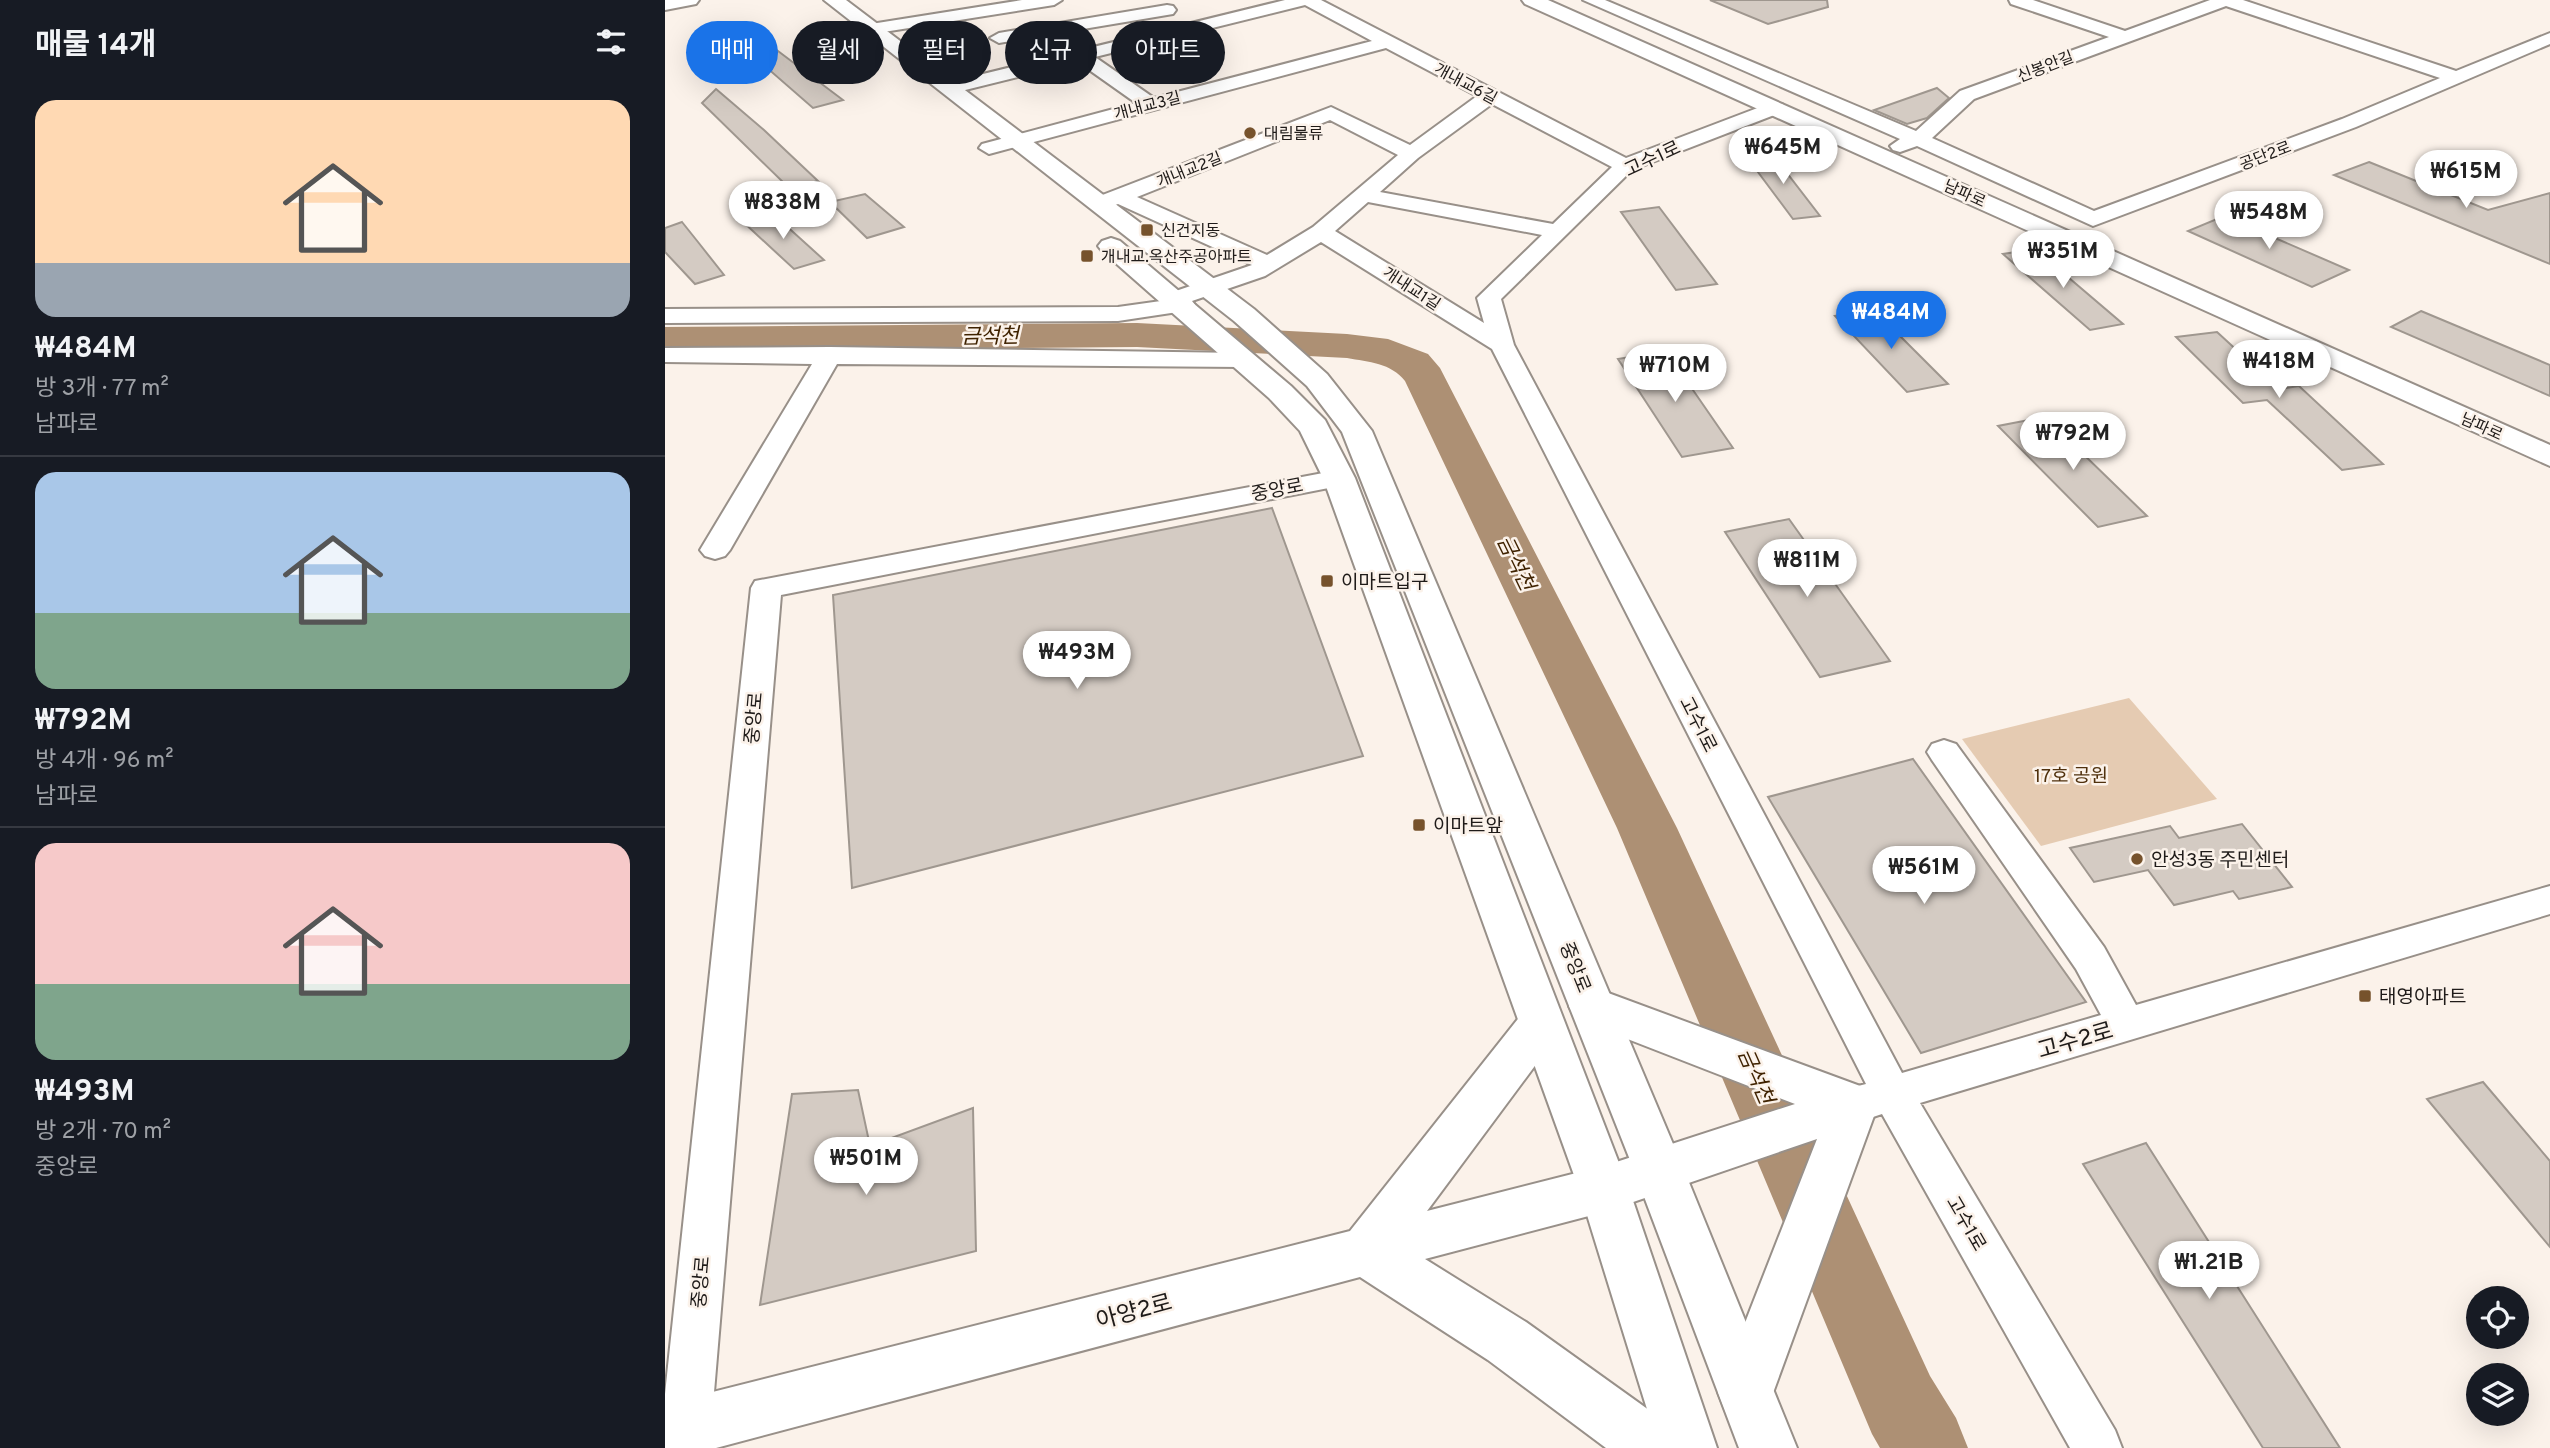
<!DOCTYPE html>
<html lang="ko">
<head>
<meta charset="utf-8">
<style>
	body { margin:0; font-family:Overpass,"Noto Sans KR",sans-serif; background:#242831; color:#f1f3f6; height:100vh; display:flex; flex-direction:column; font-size:26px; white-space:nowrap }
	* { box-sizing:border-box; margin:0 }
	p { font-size:23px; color:#9ea1a6 }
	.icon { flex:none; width:38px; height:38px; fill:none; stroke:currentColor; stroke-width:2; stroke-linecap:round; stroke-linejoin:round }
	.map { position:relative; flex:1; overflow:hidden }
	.sheet { display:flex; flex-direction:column; background:#171b24; width:665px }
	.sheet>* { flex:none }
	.hud { position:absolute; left:21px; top:21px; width:665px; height:63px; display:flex; gap:14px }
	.buttons { position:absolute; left:1801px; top:1286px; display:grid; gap:14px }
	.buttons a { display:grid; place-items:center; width:63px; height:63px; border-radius:50%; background:#171b24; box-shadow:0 7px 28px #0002; font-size:35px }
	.price { position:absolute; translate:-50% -60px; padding:0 16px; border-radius:24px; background:#fff; color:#222; font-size:23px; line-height:46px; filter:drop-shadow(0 2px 4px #0008) }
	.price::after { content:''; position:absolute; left:50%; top:42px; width:21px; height:16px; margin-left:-10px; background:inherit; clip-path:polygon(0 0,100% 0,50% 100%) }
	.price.current { background:#1a73e8; color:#fff }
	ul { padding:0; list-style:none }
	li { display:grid; align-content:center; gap:14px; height:371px; padding:0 35px }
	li+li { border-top:2px solid #363941 }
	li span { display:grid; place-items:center; height:217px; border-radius:21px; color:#555 }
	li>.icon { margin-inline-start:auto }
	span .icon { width:126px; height:126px; fill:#fffc; stroke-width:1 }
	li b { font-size:30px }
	h2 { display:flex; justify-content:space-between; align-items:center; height:84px; padding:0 35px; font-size:30px }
	.chip { padding:0 24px; border-radius:32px; background:#171b24; box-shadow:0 7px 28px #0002; font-size:24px; line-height:63px }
	.chip.current { background:#1a73e8; color:#fff }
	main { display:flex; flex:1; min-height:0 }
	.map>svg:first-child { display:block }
	.green { fill:#e5cbb2 }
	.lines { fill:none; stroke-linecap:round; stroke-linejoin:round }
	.river { fill:#ad9074; fill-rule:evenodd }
	.building { fill:#d4cbc3; stroke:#9f978f; stroke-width:2 }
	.minor-casing { stroke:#989089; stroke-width:4 }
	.tertiary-casing { stroke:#989089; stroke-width:4 }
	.secondary-casing { stroke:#989089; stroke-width:4 }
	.minor { fill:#fff; fill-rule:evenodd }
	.tertiary { fill:#fff; fill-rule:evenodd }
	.secondary { fill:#fff; fill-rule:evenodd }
	.poi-dot { fill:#76522c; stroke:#fbf2ea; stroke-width:2.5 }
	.labels { text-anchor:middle; stroke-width:5; stroke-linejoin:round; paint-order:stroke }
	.far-street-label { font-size:16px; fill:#1f1b19; stroke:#fbf2ea }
	.far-poi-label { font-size:16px; fill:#1f1b19; stroke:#fbf2ea; text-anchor:start }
	.street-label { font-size:19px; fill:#1f1b19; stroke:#fbf2ea }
	.poi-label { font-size:19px; fill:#1f1b19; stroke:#fbf2ea; text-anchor:start }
	.park-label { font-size:19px; fill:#50310d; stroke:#fbf2ea }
	.water-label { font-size:21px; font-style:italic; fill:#3f2200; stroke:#fbf2ea }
	.near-street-label { font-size:23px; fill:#1f1b19; stroke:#fbf2ea }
</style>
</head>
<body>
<main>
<section class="sheet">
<h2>매물 14개<svg class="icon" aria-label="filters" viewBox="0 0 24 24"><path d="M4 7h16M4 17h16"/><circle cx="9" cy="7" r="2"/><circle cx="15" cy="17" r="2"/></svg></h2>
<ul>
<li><span style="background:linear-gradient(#ffd9b3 75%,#9aa5b1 0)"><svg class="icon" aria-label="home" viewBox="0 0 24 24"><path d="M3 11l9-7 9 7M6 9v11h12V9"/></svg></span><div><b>₩484M</b><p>방 3개 · 77 m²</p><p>남파로</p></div></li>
<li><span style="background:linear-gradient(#a9c7e8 65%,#7fa58c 0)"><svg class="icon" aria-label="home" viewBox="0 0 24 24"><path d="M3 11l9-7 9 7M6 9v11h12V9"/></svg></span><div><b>₩792M</b><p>방 4개 · 96 m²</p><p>남파로</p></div></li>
<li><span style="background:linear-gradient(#f6c9c9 65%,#7fa58c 0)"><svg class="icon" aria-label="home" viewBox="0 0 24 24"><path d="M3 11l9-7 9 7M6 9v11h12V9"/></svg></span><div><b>₩493M</b><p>방 2개 · 70 m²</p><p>중앙로</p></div></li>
</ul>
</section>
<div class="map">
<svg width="1885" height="1448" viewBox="0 0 1885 1448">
	<rect width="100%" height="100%" fill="#fbf2ea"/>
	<path class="green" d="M1464,698L1552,799L1376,846L1297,739Z"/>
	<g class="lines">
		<path class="river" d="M472,323L682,334L723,339L763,354L775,368L1012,828L1265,1376L1291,1418L1303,1448H1215L1207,1434L952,828L740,381C726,363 704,362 682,358L472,347L0,351V327Z"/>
	</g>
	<path class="building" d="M1045,0H1162L1163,7L1103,24Z
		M105,45L178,100L148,108L93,60Z
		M1272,88L1284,98L1262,118L1242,124L1209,110Z
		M51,89L99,130L153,181L124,188L37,103Z
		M1102,147L1155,216L1128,219L1084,160Z
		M1704,162L1823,210L1885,193V264L1669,175Z
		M200,194L239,227L202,238L165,202Z
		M994,207L1052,284L1011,290L956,212Z
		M106,212L159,260L129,269L77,221Z
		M1559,216L1684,270L1647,287L1523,231Z
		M17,222L33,242L59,275L30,284L0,252V228Z
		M1370,249L1458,324L1425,330L1338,254Z
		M1208,309L1283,384L1242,392L1170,316Z
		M1756,311L1885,365V396L1726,327Z
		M1552,332L1614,389L1634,386L1718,464L1677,470L1602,400L1578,403L1511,337Z
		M1001,351L1068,448L1017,457L953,359Z
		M1380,417L1482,516L1433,527L1333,426Z
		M607,508L698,756L187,888L168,595Z
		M1124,519L1225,661L1155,677L1060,532Z
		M1248,759L1421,1002L1256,1053L1103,797Z
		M1577,824L1627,887L1574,899L1568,891L1509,905L1483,870L1429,882L1405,848L1505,826L1514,838Z
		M1818,1082L1885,1161V1247L1762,1099Z
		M193,1090L205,1146L308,1108L311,1251L95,1305L127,1094Z
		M1481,1143L1675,1448H1598L1418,1164Z"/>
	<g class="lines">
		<defs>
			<path id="minor" d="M357,0H397L389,5L206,34L197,29L206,24Z
				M620,0H656L961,158L1103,104H1117L1120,108L1117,112L967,170L836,299L849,345L1237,1073L1436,1015L1411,969L1267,760L1262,752L1267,744L1279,740L1291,744L1439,947L1471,1005L1885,886V914L1255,1103L1450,1430L1457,1448H1405L1217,1114L1208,1117L1193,1112L1187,1099L1193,1086L1201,1084L827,349L656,242L600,276L527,301L530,305L526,310L453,321L0,323V309L453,307L503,300L505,293L584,266L587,265L453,204L435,210L424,204L427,199L666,107L745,145L812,96L721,48L324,154L314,148L317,144L471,103L413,62L284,94L275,88L277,84ZM640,5L707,41L489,98L430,57ZM827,104L947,167L888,224L715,192L753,158ZM665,120L733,155L648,227L602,255L472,197ZM703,202L877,235L812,298L819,323L670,231Z
				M918,0H940L1251,131L1295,91L1444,37L1346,4L1344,0H1368L1460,31L1545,0H1578L1791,71L1885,33V44L1691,127L1428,226L1252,146L1235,152L1228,150L1225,146L1235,139ZM1561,6L1775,78L1677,119L1429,211L1267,138L1309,99Z
				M502,5L508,6L511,10L508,14L334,43L325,38L334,33Z
				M165,347L578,353L587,355L590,360L587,365L578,367L172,364L65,550L60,556L50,559L40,556L35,550L147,364L0,362V348Z
				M674,470L684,472L688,478L684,484L116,595L46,1428L38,1445L32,1448L4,1445L0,1437V1394L86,588L90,581Z"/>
			<path id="tertiary" d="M0,0H34L31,4L0,10Z
				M857,0H883L1885,445V466L860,4Z
				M927,987L1206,1090L1213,1105L1101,1412L1081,1420L1061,1412L1053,1392L1152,1139L939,1212L760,1259L861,1322L1009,1428L1018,1448H941L823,1360L695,1277L51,1448H0V1404L685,1231L860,1010L876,1004L892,1010L899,1023L892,1036L762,1211L939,1166L1130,1104L911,1019L904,1006L911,993Z"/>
			<path id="secondary" d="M159,0H181L589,309L662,374L707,431L1019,1170L1132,1448H1074L969,1170L677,432L642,386L569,321Z
				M446,238L455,241L626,386L660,420L690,478L964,1189L1052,1448H994L914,1189L658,478L635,431L604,398L437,251L433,246L437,241Z"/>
		</defs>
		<use href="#minor" class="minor-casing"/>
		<use href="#tertiary" class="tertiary-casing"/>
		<use href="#secondary" class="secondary-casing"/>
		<use href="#minor" class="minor"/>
		<use href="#tertiary" class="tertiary"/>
		<use href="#secondary" class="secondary"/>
	</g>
	<g class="poi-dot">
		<circle cx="585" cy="133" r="7"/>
		<rect x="475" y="223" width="14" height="14" rx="3.5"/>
		<rect x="415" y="249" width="14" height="14" rx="3.5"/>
		<rect x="655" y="574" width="14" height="14" rx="3.5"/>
		<rect x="747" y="818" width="14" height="14" rx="3.5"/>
		<circle cx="1472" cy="859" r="7"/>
		<rect x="1693" y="989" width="14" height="14" rx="3.5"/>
	</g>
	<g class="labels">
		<g class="far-street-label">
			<text transform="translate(1380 66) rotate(-21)" y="6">신봉안길</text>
			<text transform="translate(801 83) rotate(28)" y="6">개내교6길</text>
			<text transform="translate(482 105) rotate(-15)" y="6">개내교3길</text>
			<text transform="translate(1600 155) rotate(-21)" y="6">공단2로</text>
			<text transform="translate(524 169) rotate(-22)" y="6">개내교2길</text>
			<text transform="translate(1300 193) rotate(24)" y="6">남파로</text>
			<text transform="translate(747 288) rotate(33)" y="6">개내교1길</text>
			<text transform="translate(1817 426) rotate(24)" y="6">남파로</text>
		</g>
		<g class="far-poi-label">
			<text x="599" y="139">대림물류</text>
			<text x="496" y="236">신건지동</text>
			<text x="436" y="262">개내교.옥산주공아파트</text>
		</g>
		<g class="street-label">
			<text transform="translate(987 158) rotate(-25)" y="7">고수1로</text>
			<text transform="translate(612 489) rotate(-11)" y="7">중앙로</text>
			<text transform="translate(88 718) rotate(-85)" y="7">중앙로</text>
			<text transform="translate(1034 724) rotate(63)" y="7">고수1로</text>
			<text transform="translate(911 967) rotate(68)" y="7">중앙로</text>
			<text transform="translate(1302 1223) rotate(60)" y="7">고수1로</text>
			<text transform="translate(35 1282) rotate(-85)" y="7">중앙로</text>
		</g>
		<g class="poi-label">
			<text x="676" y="588">이마트입구</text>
			<text x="768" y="832">이마트앞</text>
			<text x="1486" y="866">안성3동 주민센터</text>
			<text x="1714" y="1003">태영아파트</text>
		</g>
		<g class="park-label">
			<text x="1406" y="782">17호 공원</text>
		</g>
		<g class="water-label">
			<text transform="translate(325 336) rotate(-1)" y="7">금석천</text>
			<text transform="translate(851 563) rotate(64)" y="7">금석천</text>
			<text transform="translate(1091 1076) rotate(66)" y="7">금석천</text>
		</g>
		<g class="near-street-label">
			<text transform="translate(1410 1040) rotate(-16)" y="8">고수2로</text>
			<text transform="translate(469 1311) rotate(-15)" y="8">아양2로</text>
		</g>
	</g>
</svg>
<div class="buttons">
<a><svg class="icon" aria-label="locate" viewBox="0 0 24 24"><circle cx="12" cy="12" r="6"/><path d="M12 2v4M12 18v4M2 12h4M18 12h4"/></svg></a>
<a><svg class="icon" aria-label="layers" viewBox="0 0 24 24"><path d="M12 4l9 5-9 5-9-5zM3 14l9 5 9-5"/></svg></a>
</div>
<b class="price" style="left:1118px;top:186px">₩645M</b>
<b class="price" style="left:1801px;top:210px">₩615M</b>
<b class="price" style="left:118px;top:241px">₩838M</b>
<b class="price" style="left:1604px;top:251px">₩548M</b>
<b class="price" style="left:1398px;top:290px">₩351M</b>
<b class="price current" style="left:1226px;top:351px">₩484M</b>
<b class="price" style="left:1614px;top:400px">₩418M</b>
<b class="price" style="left:1010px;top:404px">₩710M</b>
<b class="price" style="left:1408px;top:472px">₩792M</b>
<b class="price" style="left:1142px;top:599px">₩811M</b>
<b class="price" style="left:412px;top:691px">₩493M</b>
<b class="price" style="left:1259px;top:906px">₩561M</b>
<b class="price" style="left:201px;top:1197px">₩501M</b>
<b class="price" style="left:1544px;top:1301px">₩1.21B</b>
<div class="hud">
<a class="chip current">매매</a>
<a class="chip">월세</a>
<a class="chip">필터</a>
<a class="chip">신규</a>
<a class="chip">아파트</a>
</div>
</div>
</main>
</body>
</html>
